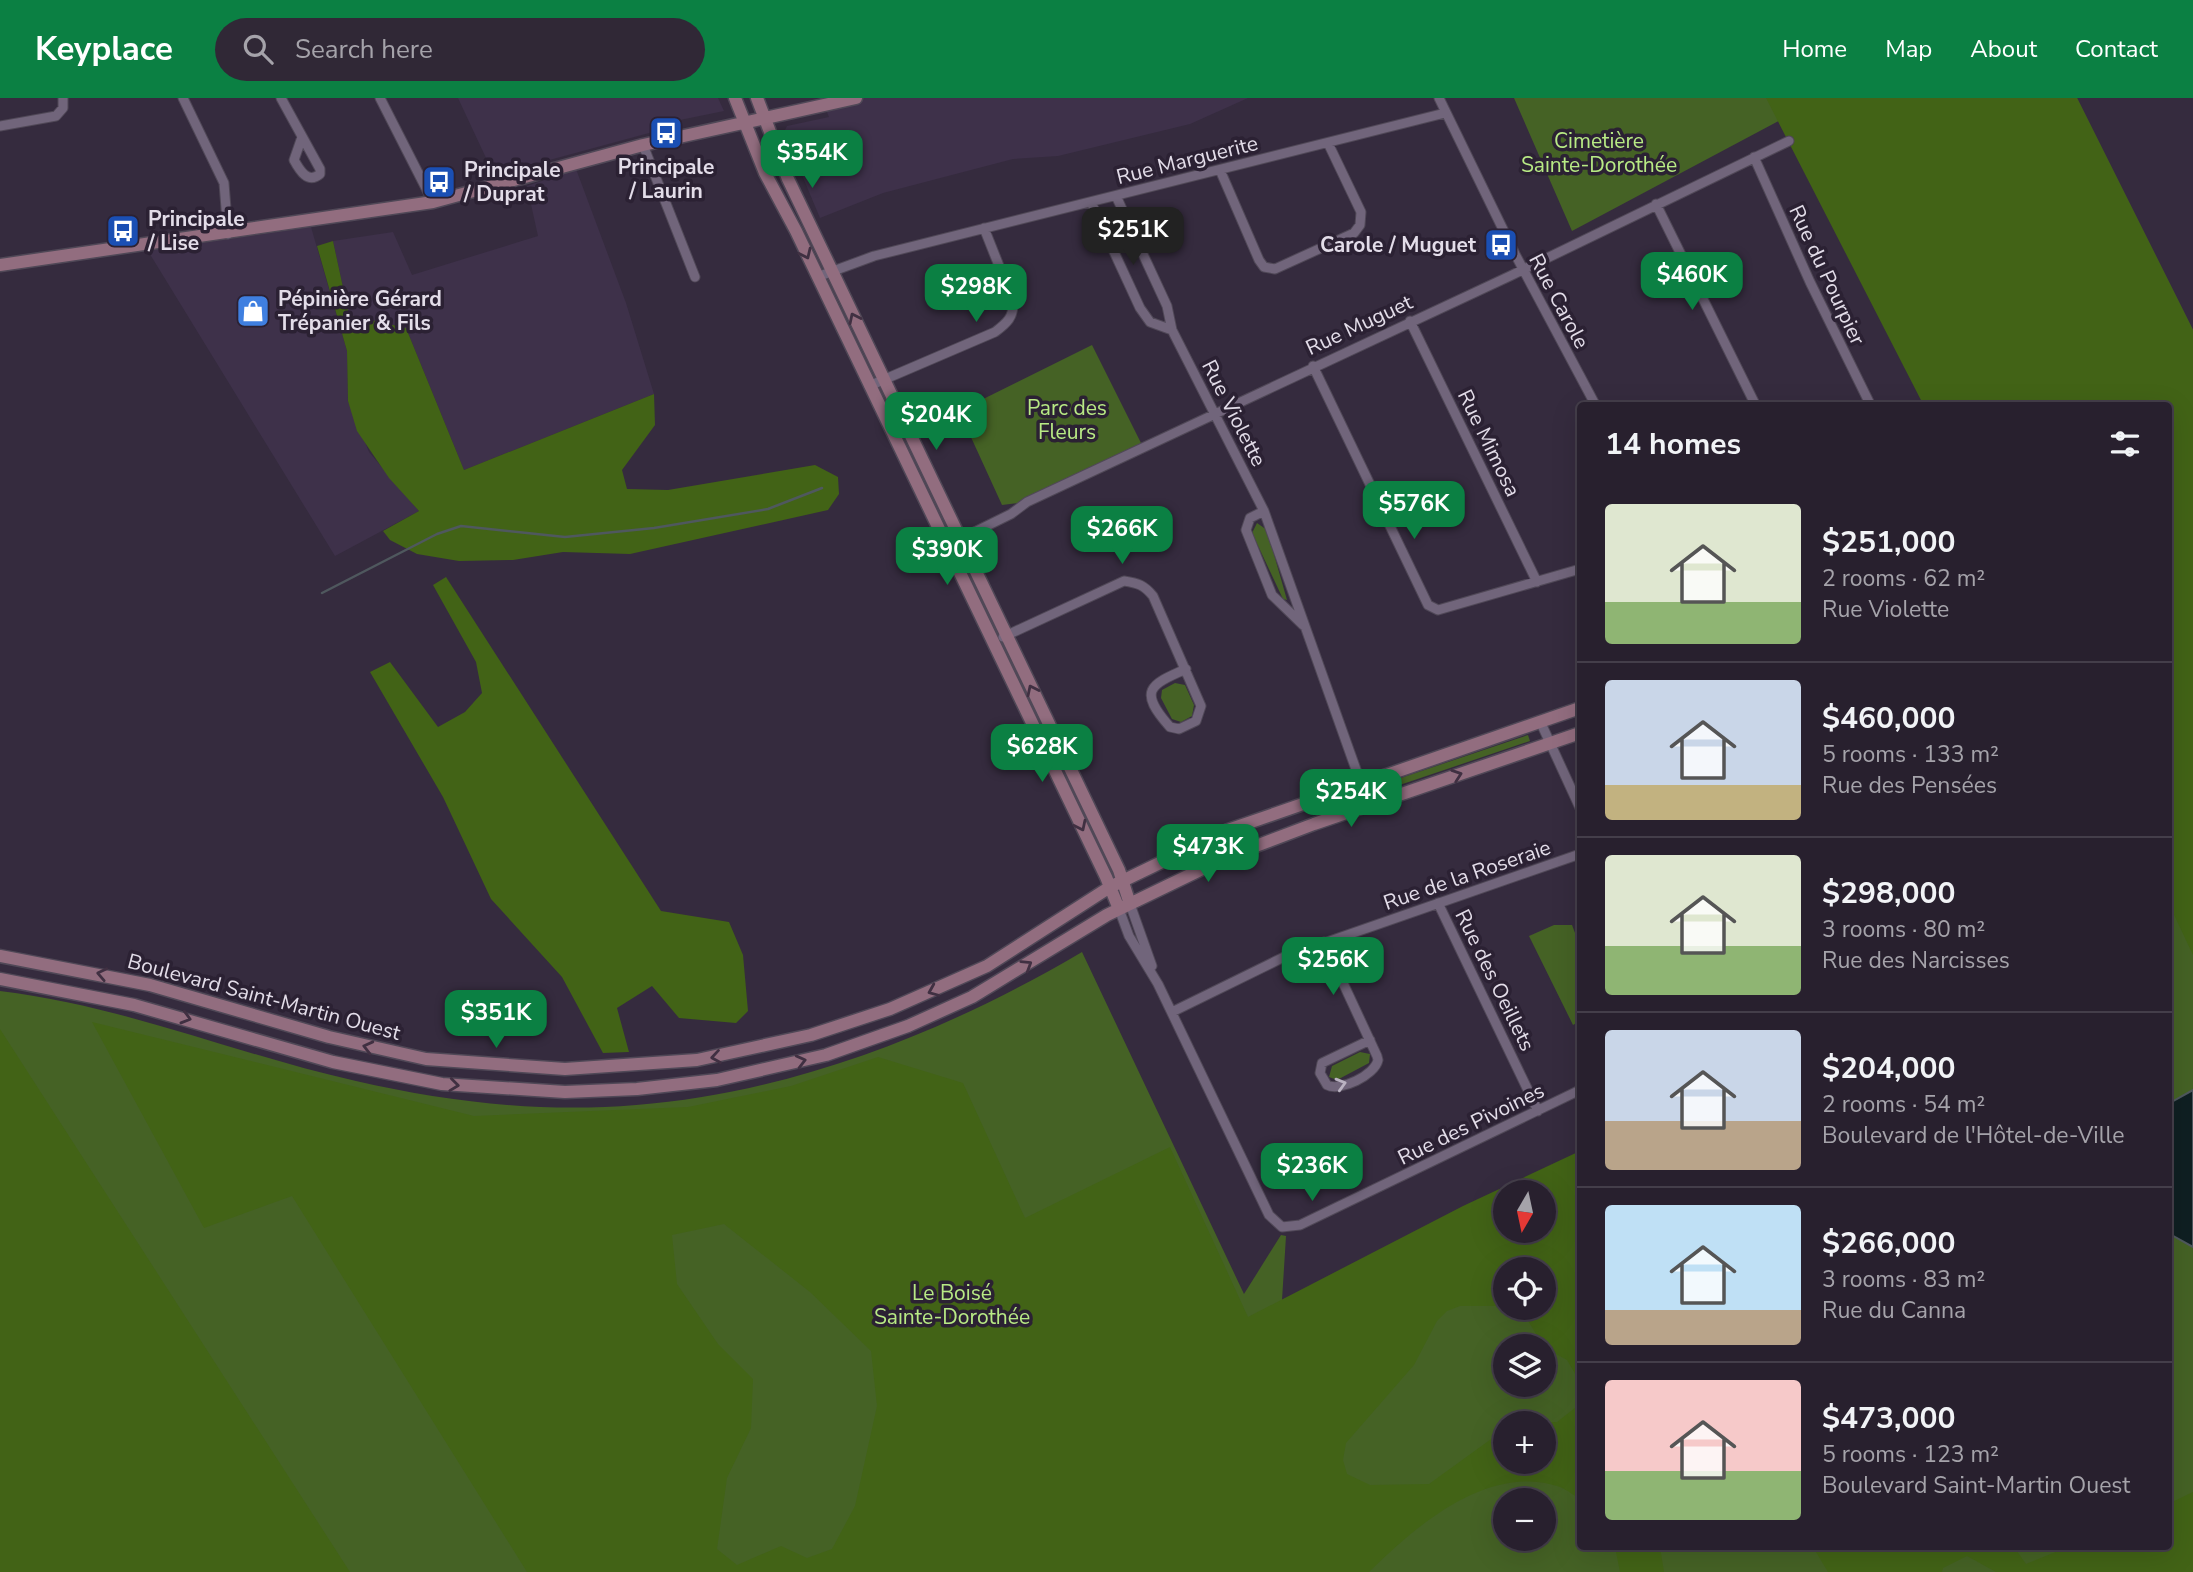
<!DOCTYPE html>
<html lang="en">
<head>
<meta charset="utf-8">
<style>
	body { margin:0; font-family:"Nunito Sans",sans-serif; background:#302836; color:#f1f3f6; height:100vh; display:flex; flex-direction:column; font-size:26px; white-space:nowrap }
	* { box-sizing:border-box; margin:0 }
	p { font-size:23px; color:#a5a3aa }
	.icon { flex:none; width:38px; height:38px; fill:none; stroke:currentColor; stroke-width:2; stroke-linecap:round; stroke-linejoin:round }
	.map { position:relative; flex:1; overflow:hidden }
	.sheet { position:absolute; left:1577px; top:304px; width:595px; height:1148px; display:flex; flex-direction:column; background:#28202e; border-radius:7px; box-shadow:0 7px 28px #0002,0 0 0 2px #443e4a }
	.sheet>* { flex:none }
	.needle { width:46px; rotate:189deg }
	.fabs { position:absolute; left:1493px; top:1082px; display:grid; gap:14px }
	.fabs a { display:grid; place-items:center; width:63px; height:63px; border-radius:50%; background:#28202e; box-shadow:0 7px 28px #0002,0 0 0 2px #443e4a; font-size:35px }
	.price { position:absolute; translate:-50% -60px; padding:0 16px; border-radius:14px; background:#0b8043; color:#fff; font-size:23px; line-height:46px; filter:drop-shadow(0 2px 4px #0008) }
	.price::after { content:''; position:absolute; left:50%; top:42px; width:21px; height:16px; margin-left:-10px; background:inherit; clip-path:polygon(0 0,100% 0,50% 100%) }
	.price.active { background:#222; color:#fff }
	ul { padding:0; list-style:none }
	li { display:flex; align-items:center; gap:21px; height:175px; padding:0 28px }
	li+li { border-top:2px solid #443e4a }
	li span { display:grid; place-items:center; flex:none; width:196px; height:140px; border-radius:7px; color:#555 }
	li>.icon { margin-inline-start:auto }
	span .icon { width:84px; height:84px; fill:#fffc; stroke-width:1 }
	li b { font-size:30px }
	h2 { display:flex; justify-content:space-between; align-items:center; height:84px; padding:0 28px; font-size:30px }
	header { display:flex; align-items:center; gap:42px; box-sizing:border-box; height:98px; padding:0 35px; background:#0b8043; color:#fff }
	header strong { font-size:33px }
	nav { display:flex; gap:38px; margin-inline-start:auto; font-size:24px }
	.search { width:490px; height:63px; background:#302836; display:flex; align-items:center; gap:18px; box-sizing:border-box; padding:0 24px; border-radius:38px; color:#a5a3aa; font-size:26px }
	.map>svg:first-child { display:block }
	.built { fill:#3e314a }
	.green { fill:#456225; fill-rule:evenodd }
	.forest { fill:#426316; fill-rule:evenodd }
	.water { fill:#0f1f22; stroke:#4f585e; stroke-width:2 }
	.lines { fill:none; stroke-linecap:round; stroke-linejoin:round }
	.stream { stroke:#4f585e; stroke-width:2.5 }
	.street-casing { stroke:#504857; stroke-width:11 }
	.secondary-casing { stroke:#504857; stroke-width:15 }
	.street { stroke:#71657b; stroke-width:9 }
	.secondary { stroke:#926d7f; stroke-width:12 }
	.oneway { stroke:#403042 }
	.oneway2 { stroke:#bbb3c2 }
	.labels { text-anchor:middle; stroke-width:7; stroke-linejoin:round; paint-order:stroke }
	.park-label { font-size:21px; fill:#b8ea85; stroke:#2b2133 }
	.street-label { font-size:21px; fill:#e3dde9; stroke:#2b2133 }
	.poi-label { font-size:21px; font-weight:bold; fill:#e3dde9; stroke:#2b2133; text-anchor:start }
</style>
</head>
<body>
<header>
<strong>Keyplace</strong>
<div class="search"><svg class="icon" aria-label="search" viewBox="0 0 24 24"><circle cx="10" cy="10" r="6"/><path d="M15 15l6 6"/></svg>Search here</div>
<nav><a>Home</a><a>Map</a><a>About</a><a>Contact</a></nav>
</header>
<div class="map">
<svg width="2193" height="1474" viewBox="0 0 2193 1474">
	<rect width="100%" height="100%" fill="#352b3e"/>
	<path class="built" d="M458,0H718L724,13L675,23L660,27V32L494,77Z
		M821,0H1248L1190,26L1058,58L1013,61L883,95L820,120L784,34L787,28L829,19Z
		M576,71L626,205L654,296L464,372L406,230L349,217L333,143L393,134L412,177L538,138L527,88Z
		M311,129L347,253L348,303L369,354L419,413L335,458L148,153Z"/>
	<path class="green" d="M1514,0H2077L2193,232V1474H0V893C125,908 235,956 356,983C447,1004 542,1015 636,1007C793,995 948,933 1082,854L1244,1196L1281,1137L1286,1138L1282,1202L1580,1055V1449H2168V308L1784,20L1572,133ZM1505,1094H1544V1132H1505ZM1505,1171H1544V1209H1505ZM1505,1248H1544V1286H1505ZM1505,1325H1544V1363H1505ZM1505,1402H1544V1440H1505Z
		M1092,247L1143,349L1027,404L1002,407L959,313Z
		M1257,425L1267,432L1287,502L1283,501L1252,435Z
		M1175,585L1185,587L1194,607L1192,618L1181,624L1172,621L1161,600L1162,592Z
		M1528,637L1530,643L1379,694L1377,688Z
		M1554,827H1572L1580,848V923L1573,927L1529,838Z
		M1360,954L1370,956L1369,965L1337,982L1329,979L1332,968Z"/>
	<path class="forest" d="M1766,0H2077L2193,232V857L2168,804V308H1924Z
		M333,143L349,217L406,230L464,372L654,296L655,327L622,372L627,391L668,392L815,367L838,379L839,396L828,412L630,456L563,454L513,462L459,463L417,456L390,442L383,433L419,413L389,380L357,333L348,303L347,253L317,148Z
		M446,479L661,813L729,824L743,857L748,913L736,925L679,920L652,888L617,910L629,954L603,955L562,879L491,801L443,699L370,574L390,564L438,629L465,614L482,595L476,564L433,487Z
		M92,924L474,1018L688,1009L791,988L878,959L963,985L1025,1120L1170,1049L1248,1219L1463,1108L1580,1053V1284L1567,1262L1545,1250L1528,1223L1513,1209H1544V1171H1505V1208H1460L1447,1213L1437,1223L1414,1267L1346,1345L1343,1362L1347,1376L1370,1387L1429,1386L1505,1331V1363H1544V1325H1519L1557,1324L1580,1306V1401C1573,1397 1565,1390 1557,1388C1486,1366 1415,1429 1369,1474H527L292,1098L204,1130ZM1505,1094H1544V1132H1505ZM724,1126L810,1194L871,1253L877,1308L855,1408L832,1451L807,1460L781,1448L737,1467L717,1451L727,1380L751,1330L753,1281L718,1246L677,1186L672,1137Z
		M0,931L350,1474H0Z
		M2193,1394V1474H1996L1967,1458L1943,1470L1942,1474H1828L1813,1449H2014L2026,1466L2068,1449H2168V1406Z
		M1615,1449H1660L1664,1474H1620Z"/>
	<path class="water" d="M2193,992V1149L2168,1135V1006Z"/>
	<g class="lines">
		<path class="stream" d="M322,495L437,436L461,428L565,439L654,430L768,411L822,390"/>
		<defs>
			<path id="street" d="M183,0L224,85L228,136
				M281,0L320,71V76C308,86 300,73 294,62L302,39
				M380,0L433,104
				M1439,0L1515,156L1596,308
				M0,28L56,18L63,10V0
				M643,47L695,179
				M1754,59L1810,184L1871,308
				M1220,72L1259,162L1264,169L1275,171L1354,135L1360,127L1361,114L1328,45
				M1116,98L1167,208L1172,232L1264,413L1369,708
				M1091,104L1140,210L1150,224L1172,232
				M1656,106L1756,308
				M817,179L874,158L1445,15
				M1410,223L1537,484
				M1313,268L1428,507L1438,512L1580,471
				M869,288L995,234C1007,225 1014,219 1013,203L984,130
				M1264,413L1250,420L1246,432L1272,497L1303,527
				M946,448L1011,416L1027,404L1510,178L1789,43
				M1003,539L1124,483C1138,485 1144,487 1153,498L1201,608L1196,623L1179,631L1170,629C1138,593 1149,587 1186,571
				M1540,623L1580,710
				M1438,805L1538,1013
				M1130,806L1152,868
				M1119,811L1129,838L1158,886L1269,1117L1282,1129L1300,1127L1580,992
				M1324,844L1377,958L1378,962C1375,977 1340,994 1327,987L1320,975L1322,965L1370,942
				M1172,914L1284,859L1580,756"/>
			<path id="secondary" d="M735,0L765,75L796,133L1106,779L1119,811
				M757,0L788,81L1119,772L1130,806
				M0,167L433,104L643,47L856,0
				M0,858L150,887L329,939L426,961L565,971L697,962L811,937L890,911L987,868L1110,789L1228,732L1580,610
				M0,881L134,907L333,964L442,986L565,994L637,991L717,982L826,957L908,928L972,899L1107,817L1227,759L1314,726L1580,635"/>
		</defs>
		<use href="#street" class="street-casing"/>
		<use href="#secondary" class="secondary-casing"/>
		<use href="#street" class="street"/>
		<use href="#secondary" class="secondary"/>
	</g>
	<defs><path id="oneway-chevron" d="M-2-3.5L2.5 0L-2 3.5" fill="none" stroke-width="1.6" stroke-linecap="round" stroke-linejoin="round" transform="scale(1.75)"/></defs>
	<g class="oneway">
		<use href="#oneway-chevron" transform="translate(806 156) rotate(65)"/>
		<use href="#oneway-chevron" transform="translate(854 220) rotate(-116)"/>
		<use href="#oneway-chevron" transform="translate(1032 592) rotate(-116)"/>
		<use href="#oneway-chevron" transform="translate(1457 677) rotate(-19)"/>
		<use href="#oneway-chevron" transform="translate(1081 728) rotate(64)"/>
		<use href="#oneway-chevron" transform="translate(1027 867) rotate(-32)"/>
		<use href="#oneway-chevron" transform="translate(102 876) rotate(-168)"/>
		<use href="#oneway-chevron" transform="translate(933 893) rotate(157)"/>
		<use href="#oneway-chevron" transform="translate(186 920) rotate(16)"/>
		<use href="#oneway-chevron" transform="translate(368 949) rotate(-166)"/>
		<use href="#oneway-chevron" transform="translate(716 959) rotate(171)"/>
		<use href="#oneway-chevron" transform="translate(801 963) rotate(-14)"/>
		<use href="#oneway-chevron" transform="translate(454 987) rotate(7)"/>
	</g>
	<use class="oneway2" href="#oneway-chevron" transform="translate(1341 986) rotate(-16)"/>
	<defs>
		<symbol id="bus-square" viewBox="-11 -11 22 22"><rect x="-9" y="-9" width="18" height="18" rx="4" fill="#1a4fb4" stroke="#2b2133"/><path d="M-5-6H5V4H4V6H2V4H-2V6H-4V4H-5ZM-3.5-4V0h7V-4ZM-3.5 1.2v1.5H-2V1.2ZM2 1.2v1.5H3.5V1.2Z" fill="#fff"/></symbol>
		<symbol id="shop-square" viewBox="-11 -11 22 22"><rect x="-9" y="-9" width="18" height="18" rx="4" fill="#3f7fe0" stroke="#2b2133"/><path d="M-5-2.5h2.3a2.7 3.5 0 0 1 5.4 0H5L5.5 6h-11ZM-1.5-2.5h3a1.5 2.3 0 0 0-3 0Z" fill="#fff"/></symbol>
	</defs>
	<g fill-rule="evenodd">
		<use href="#bus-square" x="647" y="16" width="38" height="38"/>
		<use href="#bus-square" x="420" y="65" width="38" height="38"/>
		<use href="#bus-square" x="104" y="114" width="38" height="38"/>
		<use href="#bus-square" x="1482" y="128" width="38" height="38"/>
		<use href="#shop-square" x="234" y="194" width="38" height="38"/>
	</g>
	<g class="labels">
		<g class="park-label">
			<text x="1599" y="50">Cimetière<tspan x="1599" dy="24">Sainte-Dorothée</tspan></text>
			<text x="1067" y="317">Parc des<tspan x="1067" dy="24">Fleurs</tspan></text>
			<text x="952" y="1202">Le Boisé<tspan x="952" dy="24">Sainte-Dorothée</tspan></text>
		</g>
		<g class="street-label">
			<text transform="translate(1187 62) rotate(-14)" y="7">Rue Marguerite</text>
			<text transform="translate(1827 177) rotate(65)" y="7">Rue du Pourpier</text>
			<text transform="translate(1559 203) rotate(62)" y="7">Rue Carole</text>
			<text transform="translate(1359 227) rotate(-25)" y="7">Rue Muguet</text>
			<text transform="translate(1234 315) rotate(63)" y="7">Rue Violette</text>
			<text transform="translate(1489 345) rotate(64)" y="7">Rue Mimosa</text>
			<text transform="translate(1467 777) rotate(-19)" y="7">Rue de la Roseraie</text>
			<text transform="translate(1495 882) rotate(64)" y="7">Rue des Oeillets</text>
			<text transform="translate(264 899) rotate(15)" y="7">Boulevard Saint-Martin Ouest</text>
			<text transform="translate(1471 1026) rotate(-26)" y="7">Rue des Pivoines</text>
		</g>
		<g class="poi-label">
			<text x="666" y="76" text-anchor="middle">Principale<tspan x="666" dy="24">/ Laurin</tspan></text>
			<text x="464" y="79">Principale<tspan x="464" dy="24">/ Duprat</tspan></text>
			<text x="148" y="128">Principale<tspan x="148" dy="24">/ Lise</tspan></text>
			<text x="1476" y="154" text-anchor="end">Carole / Muguet</text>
			<text x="278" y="208">Pépinière Gérard<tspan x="278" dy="24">Trépanier &amp; Fils</tspan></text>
		</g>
	</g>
</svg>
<div class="fabs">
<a><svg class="needle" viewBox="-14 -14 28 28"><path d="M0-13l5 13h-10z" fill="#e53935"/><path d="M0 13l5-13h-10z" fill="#a5a3aa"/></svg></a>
<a><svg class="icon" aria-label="locate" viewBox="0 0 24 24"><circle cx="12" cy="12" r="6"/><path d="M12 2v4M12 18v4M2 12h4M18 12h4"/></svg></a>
<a><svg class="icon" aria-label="layers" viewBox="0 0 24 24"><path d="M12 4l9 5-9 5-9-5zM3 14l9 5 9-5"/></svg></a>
<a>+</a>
<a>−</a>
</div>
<b class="price" style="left:812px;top:92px">$354K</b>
<b class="price active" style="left:1133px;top:169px">$251K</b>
<b class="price" style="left:1692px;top:214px">$460K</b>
<b class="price" style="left:976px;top:226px">$298K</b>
<b class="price" style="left:936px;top:354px">$204K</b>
<b class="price" style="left:1414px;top:443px">$576K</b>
<b class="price" style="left:1122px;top:468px">$266K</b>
<b class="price" style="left:947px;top:489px">$390K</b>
<b class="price" style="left:1042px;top:686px">$628K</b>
<b class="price" style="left:1351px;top:731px">$254K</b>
<b class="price" style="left:1208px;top:786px">$473K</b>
<b class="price" style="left:1333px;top:899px">$256K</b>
<b class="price" style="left:496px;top:952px">$351K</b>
<b class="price" style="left:1312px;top:1105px">$236K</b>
<section class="sheet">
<h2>14 homes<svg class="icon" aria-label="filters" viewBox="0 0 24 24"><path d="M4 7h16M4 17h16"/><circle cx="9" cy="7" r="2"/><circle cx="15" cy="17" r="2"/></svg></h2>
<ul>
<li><span style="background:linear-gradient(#dfe7d0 70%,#8fb573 0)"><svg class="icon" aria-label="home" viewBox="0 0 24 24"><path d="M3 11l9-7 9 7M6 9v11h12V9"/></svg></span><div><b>$251,000</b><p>2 rooms · 62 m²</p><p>Rue Violette</p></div></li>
<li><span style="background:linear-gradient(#c9d6e8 75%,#c2b280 0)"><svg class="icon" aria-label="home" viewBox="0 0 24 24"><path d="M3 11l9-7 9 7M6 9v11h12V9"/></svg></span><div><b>$460,000</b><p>5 rooms · 133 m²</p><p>Rue des Pensées</p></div></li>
<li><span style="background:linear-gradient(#dfe7d0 65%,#8fb573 0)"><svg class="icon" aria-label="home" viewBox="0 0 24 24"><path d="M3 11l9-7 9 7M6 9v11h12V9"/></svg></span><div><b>$298,000</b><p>3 rooms · 80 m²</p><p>Rue des Narcisses</p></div></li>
<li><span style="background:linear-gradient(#c9d6e8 65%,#b9a48a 0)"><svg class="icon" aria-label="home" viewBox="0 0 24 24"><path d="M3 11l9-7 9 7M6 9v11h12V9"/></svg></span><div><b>$204,000</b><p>2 rooms · 54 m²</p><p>Boulevard de l'Hôtel-de-Ville</p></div></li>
<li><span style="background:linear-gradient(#bfe0f5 75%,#b9a48a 0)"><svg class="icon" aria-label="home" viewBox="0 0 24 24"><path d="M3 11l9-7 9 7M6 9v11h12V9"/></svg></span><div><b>$266,000</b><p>3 rooms · 83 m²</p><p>Rue du Canna</p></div></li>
<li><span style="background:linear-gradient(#f6c9c9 65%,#8fb573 0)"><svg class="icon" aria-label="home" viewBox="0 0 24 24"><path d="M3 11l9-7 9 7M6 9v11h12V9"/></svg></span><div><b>$473,000</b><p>5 rooms · 123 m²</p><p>Boulevard Saint-Martin Ouest</p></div></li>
</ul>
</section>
</div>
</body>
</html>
